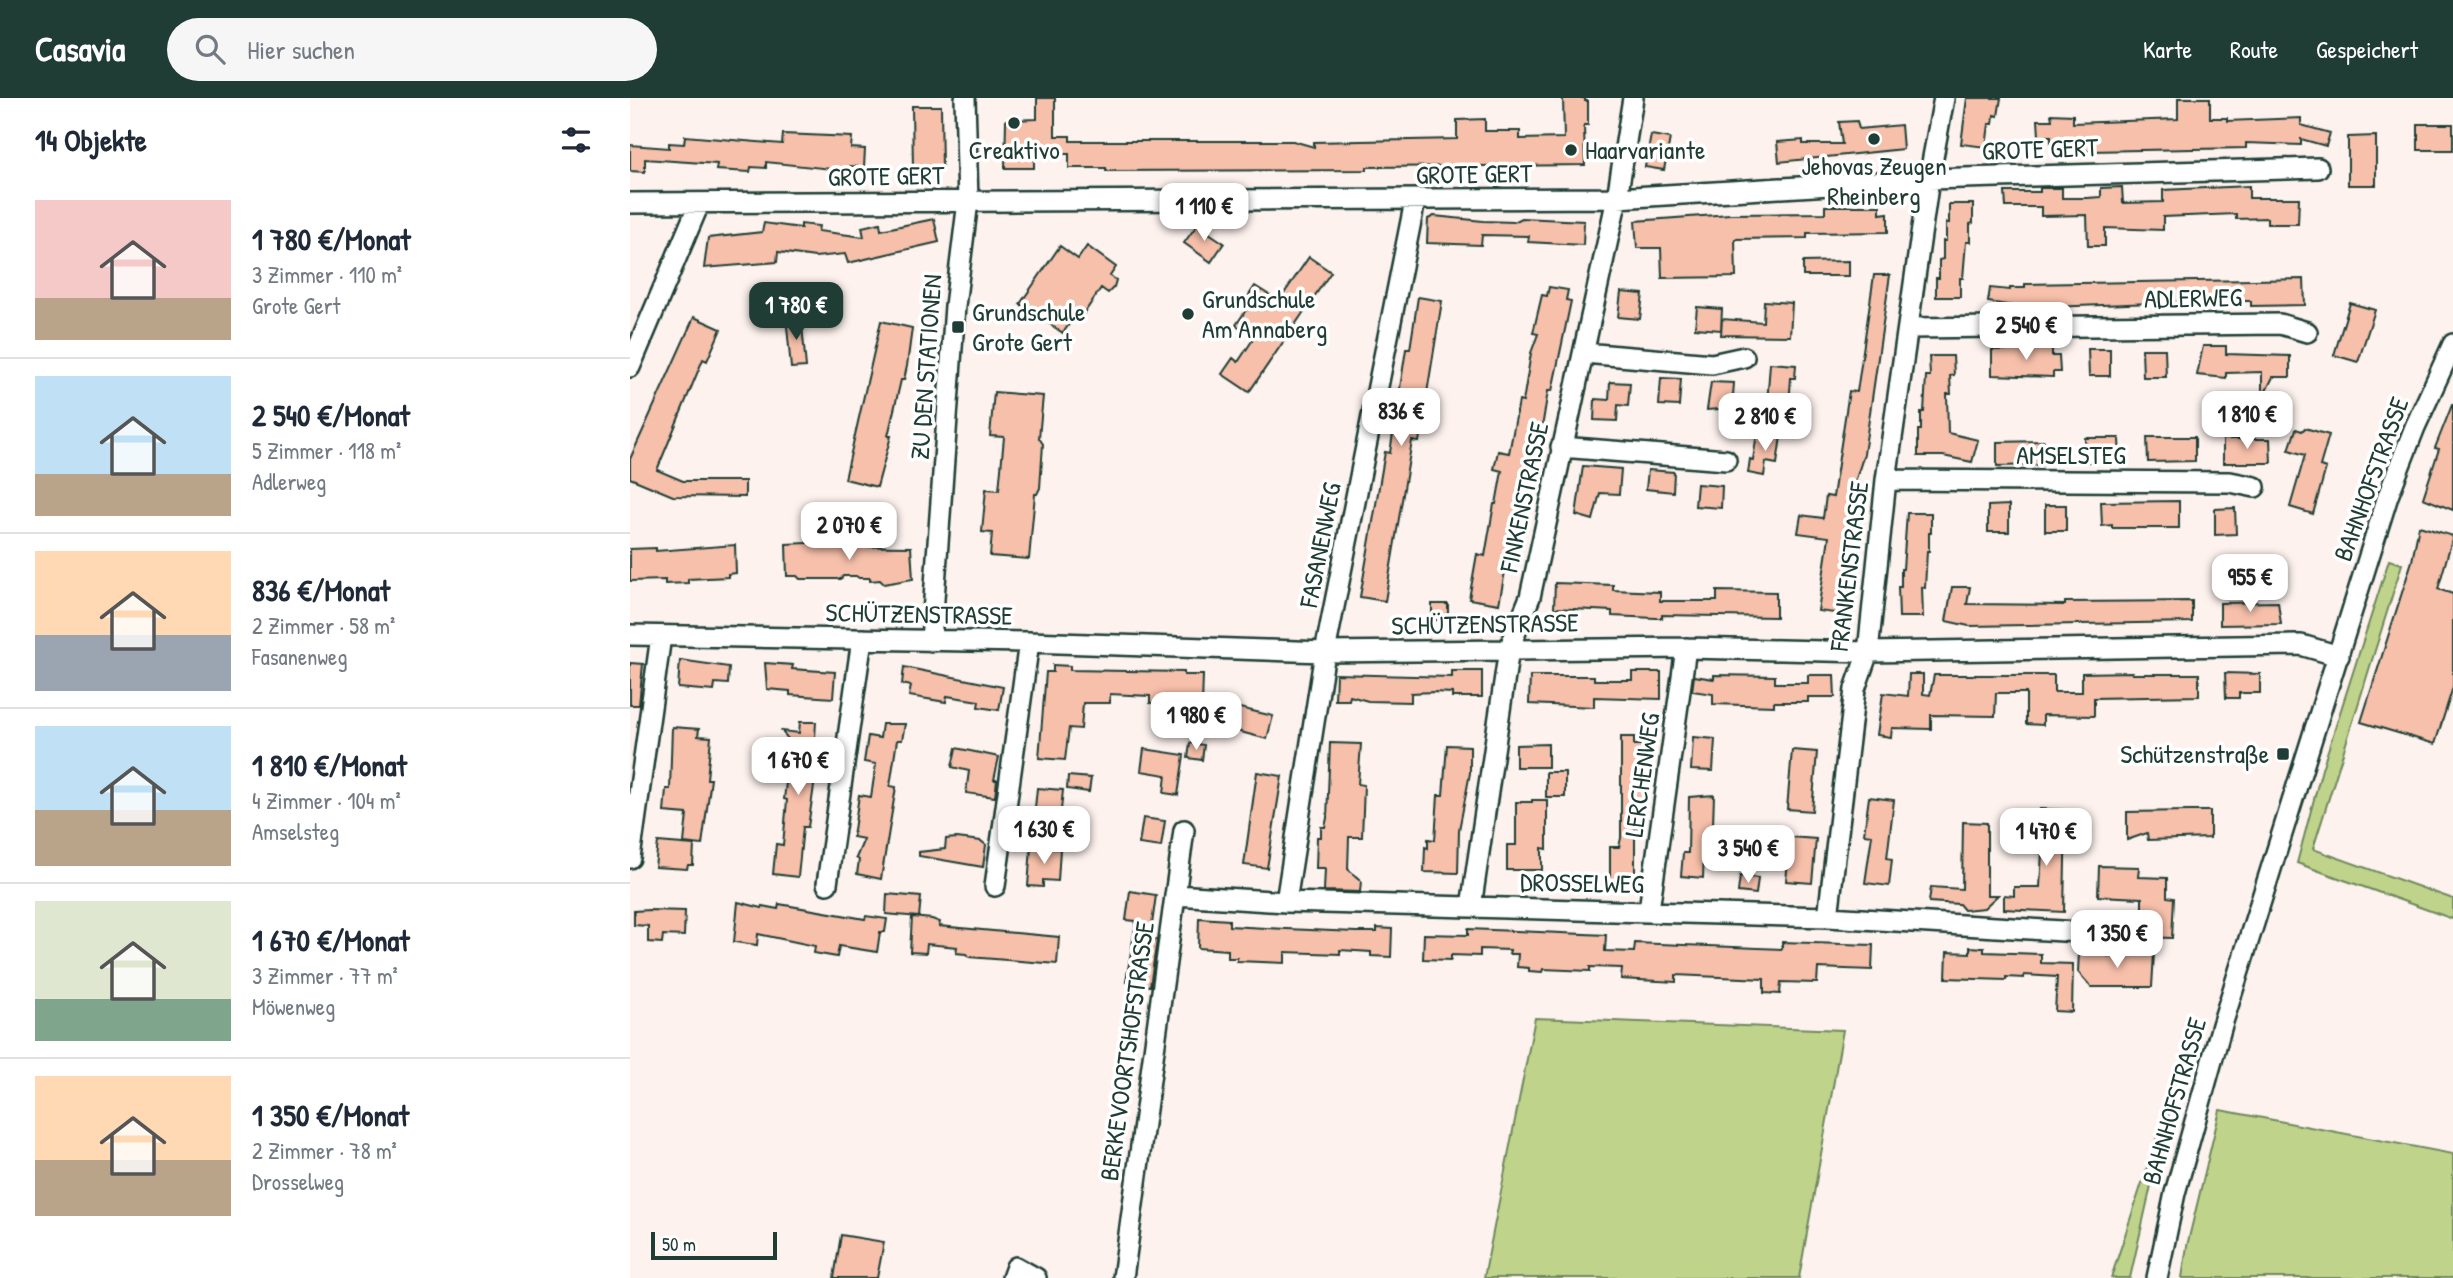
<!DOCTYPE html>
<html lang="de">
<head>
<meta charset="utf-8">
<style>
	body { margin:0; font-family:"Patrick Hand",sans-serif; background:#f6f6f7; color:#1f2937; height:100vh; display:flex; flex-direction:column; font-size:26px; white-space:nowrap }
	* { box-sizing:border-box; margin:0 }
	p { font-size:23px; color:#747a83 }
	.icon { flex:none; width:38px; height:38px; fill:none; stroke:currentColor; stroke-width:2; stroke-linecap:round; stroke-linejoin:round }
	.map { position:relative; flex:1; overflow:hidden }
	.drawer { display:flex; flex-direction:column; background:#fff; width:630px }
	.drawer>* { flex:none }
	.scale { position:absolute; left:21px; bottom:18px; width:126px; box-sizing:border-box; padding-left:7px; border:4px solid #1f3d34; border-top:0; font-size:19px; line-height:24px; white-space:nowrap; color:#1f3d34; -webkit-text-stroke:5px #fff; paint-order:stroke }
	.price { position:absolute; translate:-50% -60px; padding:0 16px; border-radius:14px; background:#fff; color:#222; font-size:23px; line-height:46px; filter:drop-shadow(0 2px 4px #0008) }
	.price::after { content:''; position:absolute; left:50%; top:42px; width:21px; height:16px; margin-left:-10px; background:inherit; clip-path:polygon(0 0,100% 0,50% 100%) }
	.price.selected { background:#1f3d34; color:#fff }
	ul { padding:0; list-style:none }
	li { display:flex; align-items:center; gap:21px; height:175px; padding:0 35px }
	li+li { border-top:2px solid #e0e1e3 }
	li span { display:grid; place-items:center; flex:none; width:196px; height:140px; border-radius:0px; color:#555 }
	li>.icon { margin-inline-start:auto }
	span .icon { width:84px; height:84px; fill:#fffc; stroke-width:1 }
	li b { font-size:30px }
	h2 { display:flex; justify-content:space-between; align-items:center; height:84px; padding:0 35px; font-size:30px }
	header { display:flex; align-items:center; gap:42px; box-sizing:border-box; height:98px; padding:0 35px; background:#1f3d34; color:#fff }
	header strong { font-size:33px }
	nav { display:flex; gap:38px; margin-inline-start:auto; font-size:24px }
	.search { width:490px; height:63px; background:#f6f6f7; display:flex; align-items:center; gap:18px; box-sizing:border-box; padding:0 24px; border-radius:38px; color:#747a83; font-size:26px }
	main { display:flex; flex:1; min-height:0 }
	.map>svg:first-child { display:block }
	.green { fill:#bfd48a; stroke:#6f885f; stroke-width:2 }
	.building { fill:#f7c0ab; stroke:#1f3d34; stroke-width:2 }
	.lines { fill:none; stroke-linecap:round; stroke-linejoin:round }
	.minor-casing { stroke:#1f3d34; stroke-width:24 }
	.minor { stroke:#fff; stroke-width:19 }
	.poi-dot { fill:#1f3d34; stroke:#fff; stroke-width:2.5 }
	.labels { text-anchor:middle; stroke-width:7; stroke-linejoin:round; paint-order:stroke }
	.street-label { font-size:26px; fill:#1f3d34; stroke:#fff }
	.poi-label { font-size:26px; fill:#1f3d34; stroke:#fff; text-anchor:start }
</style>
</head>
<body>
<header>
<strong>Casavia</strong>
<div class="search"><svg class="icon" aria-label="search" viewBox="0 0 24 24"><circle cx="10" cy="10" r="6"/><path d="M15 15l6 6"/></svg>Hier suchen</div>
<nav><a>Karte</a><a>Route</a><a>Gespeichert</a></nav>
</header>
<main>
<section class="drawer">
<h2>14 Objekte<svg class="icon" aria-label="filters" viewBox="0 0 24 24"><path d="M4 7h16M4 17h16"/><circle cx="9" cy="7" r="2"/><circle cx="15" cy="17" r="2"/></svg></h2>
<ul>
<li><span style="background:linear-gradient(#f6c9c9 70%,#b9a48a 0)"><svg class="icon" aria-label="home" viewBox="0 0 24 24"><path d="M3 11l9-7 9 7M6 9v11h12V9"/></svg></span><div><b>1 780 €/Monat</b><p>3 Zimmer · 110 m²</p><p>Grote Gert</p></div></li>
<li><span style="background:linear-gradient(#bfe0f5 70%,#b9a48a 0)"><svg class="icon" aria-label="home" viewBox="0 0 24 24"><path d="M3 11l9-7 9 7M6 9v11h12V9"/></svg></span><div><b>2 540 €/Monat</b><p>5 Zimmer · 118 m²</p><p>Adlerweg</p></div></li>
<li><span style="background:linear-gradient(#ffd9b3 60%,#9aa5b1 0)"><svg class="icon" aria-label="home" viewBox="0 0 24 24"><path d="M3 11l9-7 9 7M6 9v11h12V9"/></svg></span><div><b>836 €/Monat</b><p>2 Zimmer · 58 m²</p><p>Fasanenweg</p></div></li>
<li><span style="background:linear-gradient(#bfe0f5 60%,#b9a48a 0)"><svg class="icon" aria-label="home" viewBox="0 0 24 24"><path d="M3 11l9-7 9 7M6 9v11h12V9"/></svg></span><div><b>1 810 €/Monat</b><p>4 Zimmer · 104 m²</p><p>Amselsteg</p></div></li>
<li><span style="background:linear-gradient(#dfe7d0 70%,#7fa58c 0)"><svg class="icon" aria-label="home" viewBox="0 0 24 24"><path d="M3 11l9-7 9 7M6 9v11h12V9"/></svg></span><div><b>1 670 €/Monat</b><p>3 Zimmer · 77 m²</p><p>Möwenweg</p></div></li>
<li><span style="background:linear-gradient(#ffd9b3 60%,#b9a48a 0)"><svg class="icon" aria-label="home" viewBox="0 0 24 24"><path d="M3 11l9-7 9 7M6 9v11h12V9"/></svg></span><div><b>1 350 €/Monat</b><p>2 Zimmer · 78 m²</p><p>Drosselweg</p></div></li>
</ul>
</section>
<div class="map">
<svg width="1823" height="1180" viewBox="0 0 1823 1180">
	<rect width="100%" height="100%" fill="#fdf2ee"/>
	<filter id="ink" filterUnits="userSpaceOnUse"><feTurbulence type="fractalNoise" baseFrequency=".0143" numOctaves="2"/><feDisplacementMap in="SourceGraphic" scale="14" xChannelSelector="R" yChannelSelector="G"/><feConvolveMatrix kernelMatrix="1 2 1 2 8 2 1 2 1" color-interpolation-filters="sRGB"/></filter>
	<g filter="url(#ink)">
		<path class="green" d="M1759,462L1772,466L1683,751L1823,801V821L1667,765L1692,671Z
			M905,920L1213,932L1169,1180H854Z
			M1557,947L1525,1070L1500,1180H1481Z
			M1590,1012L1823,1056V1180H1552L1557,1148Z"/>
		<path class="building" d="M407,0H425V38H440V43H663L684,49V44L827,41V22L855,21V33H890V41L934,40L933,0H955V3H958V27H954L955,67L737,69V72L476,73V70H439V56H404V70H375L376,22L407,21Z
			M1337,0H1371L1368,18L1364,17L1363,26H1359L1356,49L1331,46Z
			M1548,0H1580V20H1597V23L1671,20V27L1700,35L1696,48L1671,41V47L1616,45V50L1459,53L1421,52V38H1409L1408,22H1422L1421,16L1443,17V25L1548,21Z
			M282,8H311L312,71H283Z
			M1227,23L1229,31L1271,27L1273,51L1149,64L1147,44L1173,42V46H1212L1209,24Z
			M1788,26H1823V52H1788Z
			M153,36L222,39L221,50L235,51L234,69L220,68V73L136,64V70L121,69L120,74L86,72L87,66L15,61V74L0,73V47L39,50V45L54,46L55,38L152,46Z
			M1021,37L1040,40L1034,72L1015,69Z
			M1746,38V87H1718V39Z
			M1619,88V100H1669L1668,126H1637V120L1606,121V116L1533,119V132L1475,130V148H1458L1457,117L1411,118V109H1376L1375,94H1410V90H1432V100H1457L1471,99V90L1492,89L1493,105L1533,104V92Z
			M1319,106H1343V125L1340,126V144H1336L1333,180H1330V199H1306V180H1309V162L1313,161V143H1316V125H1319Z
			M1195,108H1250V116L1258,115V134L1177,135V140L1105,141L1106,179L1032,180L1031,150H1007L1005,123L1100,116L1195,115Z
			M804,118L853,123L884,124L892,120L954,123L953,147L898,144L899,138L852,137L851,147L797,145L798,121Z
			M304,121L309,144L218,165L215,156L185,159L148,154L147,164L74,170L78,140L132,134L134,125L171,130V126L189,128L188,133L234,139L232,129L250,125L251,132Z
			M567,127L594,145L581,164L554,145Z
			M430,148L448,161L457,148L486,169L480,178L486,182L484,189L478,195L471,190L453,217L448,213L433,235L390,206Z
			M679,159L701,174L619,294L592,276L603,260L608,264L624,240L606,227L620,206L615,203L625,188L649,203Z
			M1219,163V178H1173V164Z
			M1244,177H1260L1234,356L1225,384H1228L1226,408L1212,516L1188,513L1199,439L1168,435L1171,417L1193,420L1196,398L1203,399L1219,293L1227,294Z
			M1674,181L1675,207L1621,208V203H1573L1396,210L1358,204L1360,190L1380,192V190H1395V186Z
			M919,189L938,192L936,202L941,203L922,293H918L910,342H906L883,447H880L869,506L839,501L847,456L855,458L864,406H866L872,373L864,371L868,353L879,355L889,303L893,304L901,255L908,236L903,235L912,197L917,198Z
			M991,194L1013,196L1010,221L988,219Z
			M788,199L812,203L789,344L782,343L755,503L730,499L755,354L760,355L776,251H780Z
			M1134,203L1162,205L1160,238L1091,237L1092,221L1133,224Z
			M1720,205L1745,212L1728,264L1704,257Z
			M1067,209L1092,211L1091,232L1065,230Z
			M171,217L176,269L161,270L156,218Z
			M64,219L91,231L77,263L73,261L27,372L53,383H115V399L43,398L0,380V361Z
			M251,223L282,230L277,268L274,282H271L258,338H261L247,389L215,381Z
			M1399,247H1422V258H1429L1430,274H1423V279L1362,277V252L1399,251Z
			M1573,248H1596V256L1660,258V279H1643L1632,301V274L1596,275V280L1567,277Z
			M1458,251H1480V278H1459Z
			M1512,251H1535L1536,279H1513Z
			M1299,258H1323L1324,277L1320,278L1321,296H1317L1318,335L1348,342L1342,364L1313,358H1288V332H1291V314H1294L1296,278H1300Z
			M1140,265L1166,267L1165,280H1161L1159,307L1137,306Z
			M1031,280L1051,281L1049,308L1029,307Z
			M980,284L1000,285L998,308L988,307L987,323L964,322L965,301L979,302Z
			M1081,284L1104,285L1102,310L1077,312Z
			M364,294L413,298L409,340L413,346L410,390L407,396H405L399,461L360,458L362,435L352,434L356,391L369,392L374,339L360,338Z
			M1822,307H1823V412L1793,400L1809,351L1805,350Z
			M1675,330L1699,337L1690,368L1696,370L1683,416L1660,409L1675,357L1659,352L1666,331L1672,333Z
			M1127,335L1151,338L1147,366L1136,364L1134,378L1118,375L1120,361L1123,362Z
			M1517,339H1565V363L1518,364Z
			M1455,340H1489L1490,364H1455Z
			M1593,341H1640L1641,365H1593Z
			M1414,343V367L1367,368V344Z
			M953,368L991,371L989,396L970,395L963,422L946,417Z
			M1018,372L1044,374L1043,394L1016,391Z
			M1067,386L1092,388L1091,410L1065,408Z
			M1549,403V430H1482V427L1472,428L1471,404Z
			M1379,407V434H1358V408Z
			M1415,407H1436V433H1415Z
			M1605,410L1606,436L1585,437V411Z
			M1277,415H1301V435H1299V453H1297L1295,490L1292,489L1293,519H1269L1268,489H1271V471H1273Z
			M1789,428L1823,438L1808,491L1823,496V589L1805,646L1731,624L1782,463Z
			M198,444V448L281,449L283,481L254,486L250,482L240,483V480H229L226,478H213L211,481H170L167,478H157L156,446Z
			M105,447L106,475L98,476V479L58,481V485L35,486V482L0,483V451L26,450V453Z
			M925,485L983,487V492L1030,494V503H1087V493L1146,494V519L1032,517V520H1026L982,518V513L924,510Z
			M1322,489H1340L1337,506L1435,507V504L1562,503V524L1339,528L1316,523Z
			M1648,504L1651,526L1590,527V505Z
			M802,506H818V522H802Z
			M50,562L99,569L98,586L85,585L84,593L48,590Z
			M0,565L13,566L9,607H0Z
			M135,565L163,567L162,571L205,574L203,600L160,597V593L137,591Z
			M423,567L440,568V572L554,574V577H573L572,607L520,605V598L480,596V605H453L451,631L439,630L435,662L409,660L416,574H423Z
			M274,569L373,589L369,612L348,609L349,603L317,598L316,604L279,598L281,588L272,586Z
			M822,573H852V599H822V595L804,594L781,595V604L738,603L720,598L719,602H705L706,576L822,579Z
			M1002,574H1031V601L964,599V609L899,606L900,578H964V582H1002Z
			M1502,574V576H1569V598L1464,600V618L1413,617V627L1396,626V595H1366L1365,618L1301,617V631L1262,630L1261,639L1247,637L1253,595L1278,598L1279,576H1293V596L1300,597L1304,577H1424V594H1452V575Z
			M1595,575L1630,576V595H1609V600H1596Z
			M1084,577L1145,578V585H1178V577H1204L1205,599H1178V604H1144V608L1083,606V596L1062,593L1064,578L1084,581Z
			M589,605L643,618L637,641L584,627Z
			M170,624H186L185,640H191L178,729H173L168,779L143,776L146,746L153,747L157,702L154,701L161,645L152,633L169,635Z
			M252,626H275L272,642H267L260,688L266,689L251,781L227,776L229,762L226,760L234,741L223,739L229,697L241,699L246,666L234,664L238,638L250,640Z
			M42,629L69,631L68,638L81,639L77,681H81L72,747L54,745L57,716L34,714L36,691H40Z
			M991,639H1004V647H1017L1014,730H1005V786H980V749H989L991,740Z
			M1063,639L1085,641L1083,673L1061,672Z
			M560,645L574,647L572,662L558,660Z
			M700,645L731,646L728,686L734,687L732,739H719L718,771L731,783L730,794L694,793L695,770H686L687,739H691V729H695L697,720Z
			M918,646V669H886V647Z
			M817,647L840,648V675L829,732L828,775L794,774L795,749L798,750V741L805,742L808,697H813Z
			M326,650L369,659L364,682H367L365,699L336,695L339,673L322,669Z
			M514,651L554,657L548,697L534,695L536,677L511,673Z
			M1162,652L1187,654L1182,713L1157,711Z
			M627,674L652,678L637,770L614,767Z
			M916,674H935V699H916Z
			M438,678L461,680L459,694L437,691Z
			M407,690L433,692L430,722L404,720Z
			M1084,697L1082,757L1074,756L1073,780L1051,778L1053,755H1058L1059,699Z
			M1239,699L1264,702L1257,760L1262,761L1259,788L1235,785L1242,737L1234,736Z
			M902,702H917V751L912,750V772H877V747H886V704H902Z
			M1410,711L1436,712L1434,814L1374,811V797L1384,798V789H1410L1412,753H1408Z
			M1559,713H1580V740L1518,742L1517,735L1497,742V714Z
			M513,720L535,723L531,749L509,746Z
			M1333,724L1357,725V797H1368L1354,810L1334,812L1329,806L1299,804L1301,789L1332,791Z
			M1160,739L1186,741L1182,785L1156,783Z
			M327,740L351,743L356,747L353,769L289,758V754L315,751L316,741Z
			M28,744L64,747L63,767H58L57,771L25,769Z
			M401,749L430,751L428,783L413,782V789L398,788Z
			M1469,768L1509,769L1508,779L1537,780V799L1544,800L1542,840L1512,839V800L1468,798Z
			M1110,778L1128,780L1126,796L1108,794Z
			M500,793L526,797L520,841L527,842L520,888L496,884L506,823L496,822Z
			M257,796L291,799L289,819L256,816Z
			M108,804L132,810V808L148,811L149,806L235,821L236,818L257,821L255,834H250L247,854L209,848L207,859L184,855L185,848L128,836L127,847L104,844Z
			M19,812L55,813L54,838L33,837L32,845L18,844V828L4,827V813Z
			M282,819L302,821L310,824L309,828L429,839L427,866L339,859L336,856L326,855L327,849L297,846L296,855L280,854Z
			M569,820L599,822V828L656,831L726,834H747V830L762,831L761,859L741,858V854L710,852V856L655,854V865L607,863V860H598V852L568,850Z
			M838,831L976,837L975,853L1004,854L1005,845L1152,851V844L1243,847L1242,872L1188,870L1187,885L1151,884L1150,896L1134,895V881L1046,877V884L991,881L992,870L960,869V873L913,871L912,874L899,873V870L887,869L888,856H879L880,852L850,851V858L821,857V862L793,861L794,836L838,837Z
			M1340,849L1354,850V854L1411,856V865L1443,866L1442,914L1425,913L1427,879L1394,877V880L1376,879V882L1316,880L1317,854L1340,855Z
			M1449,854L1478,855V858L1524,855L1522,889H1461L1448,874Z
			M211,1137L254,1144L247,1180H204Z"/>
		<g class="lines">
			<defs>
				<path id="minor" d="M0,105L987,100L1299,81L1688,70
					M1280,230L1650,226L1677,234
					M954,255L1082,266L1114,259
					M0,269L69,106
					M931,349L1096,362
					M1256,382L1600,384L1625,389
					M0,537L399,544L695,554L1056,550L1238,554L1671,547L1709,558
					M301,543L325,208L338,103L335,0
					M0,760L31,538
					M197,786L232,541
					M365,788L399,544
					M545,797L656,804L1198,819L1484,836
					M656,804L695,554L785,103
					M841,809L879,551L900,499L987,100L1003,0
					M1019,812L1056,550
					M1198,819L1225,591L1238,554L1256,382L1299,81L1314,0
					M382,1180L386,1169L406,1180
					M493,1180L554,732
					M1527,1180L1545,1095L1592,927L1758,398L1785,329L1823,246"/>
			</defs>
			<use href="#minor" class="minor-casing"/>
			<use href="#minor" class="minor"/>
		</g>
	</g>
	<g class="poi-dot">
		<circle cx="384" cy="25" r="7"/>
		<circle cx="1244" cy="41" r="7"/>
		<circle cx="941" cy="52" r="7"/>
		<circle cx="558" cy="216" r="7"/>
		<rect x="321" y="222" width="14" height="14" rx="3.5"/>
		<rect x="1646" y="649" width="14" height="14" rx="3.5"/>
	</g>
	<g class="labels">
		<g class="street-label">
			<text transform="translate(1410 51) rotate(-2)" y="9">GROTE GERT</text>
			<text transform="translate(844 76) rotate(-1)" y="9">GROTE GERT</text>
			<text transform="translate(256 78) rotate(-1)" y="9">GROTE GERT</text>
			<text transform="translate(1563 200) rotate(-1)" y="9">ADLERWEG</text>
			<text transform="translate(296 269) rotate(-86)" y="9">ZU DEN STATIONEN</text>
			<text x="1441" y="366">AMSELSTEG</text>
			<text transform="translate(1741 381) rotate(-70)" y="9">BAHNHOFSTRASSE</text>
			<text transform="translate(894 399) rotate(-78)" y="9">FINKENSTRASSE</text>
			<text transform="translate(690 447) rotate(-79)" y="9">FASANENWEG</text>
			<text transform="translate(1219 468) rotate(-83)" y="9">FRANKENSTRASSE</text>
			<text transform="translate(289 516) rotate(1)" y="9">SCHÜTZENSTRASSE</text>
			<text transform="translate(855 526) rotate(-1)" y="9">SCHÜTZENSTRASSE</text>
			<text transform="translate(1012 677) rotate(-82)" y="9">LERCHENWEG</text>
			<text transform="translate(952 785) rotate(1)" y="9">DROSSELWEG</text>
			<text transform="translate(497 953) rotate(-82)" y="9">BERKEVOORTSHOFSTRASSE</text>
			<text transform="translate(1544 1003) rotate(-74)" y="9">BAHNHOFSTRASSE</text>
		</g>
		<g class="poi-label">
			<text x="384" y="61" text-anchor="middle">Creaktivo</text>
			<text x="955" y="61">Haarvariante</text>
			<text x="1244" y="77" text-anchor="middle">Jehovas Zeugen<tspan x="1244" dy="30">Rheinberg</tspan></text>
			<text x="572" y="210">Grundschule<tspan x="572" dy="30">Am Annaberg</tspan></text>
			<text x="342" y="223">Grundschule<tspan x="342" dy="30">Grote Gert</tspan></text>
			<text x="1639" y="665" text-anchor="end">Schützenstraße</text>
		</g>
	</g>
</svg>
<div class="scale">50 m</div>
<b class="price" style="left:574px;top:145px">1 110 €</b>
<b class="price selected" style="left:166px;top:244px">1 780 €</b>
<b class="price" style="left:1396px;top:264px">2 540 €</b>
<b class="price" style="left:771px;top:350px">836 €</b>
<b class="price" style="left:1617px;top:353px">1 810 €</b>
<b class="price" style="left:1135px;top:355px">2 810 €</b>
<b class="price" style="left:219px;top:464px">2 070 €</b>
<b class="price" style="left:1620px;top:516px">955 €</b>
<b class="price" style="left:566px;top:654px">1 980 €</b>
<b class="price" style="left:168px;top:699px">1 670 €</b>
<b class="price" style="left:414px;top:768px">1 630 €</b>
<b class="price" style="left:1416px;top:770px">1 470 €</b>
<b class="price" style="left:1118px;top:787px">3 540 €</b>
<b class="price" style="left:1487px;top:872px">1 350 €</b>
</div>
</main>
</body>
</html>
